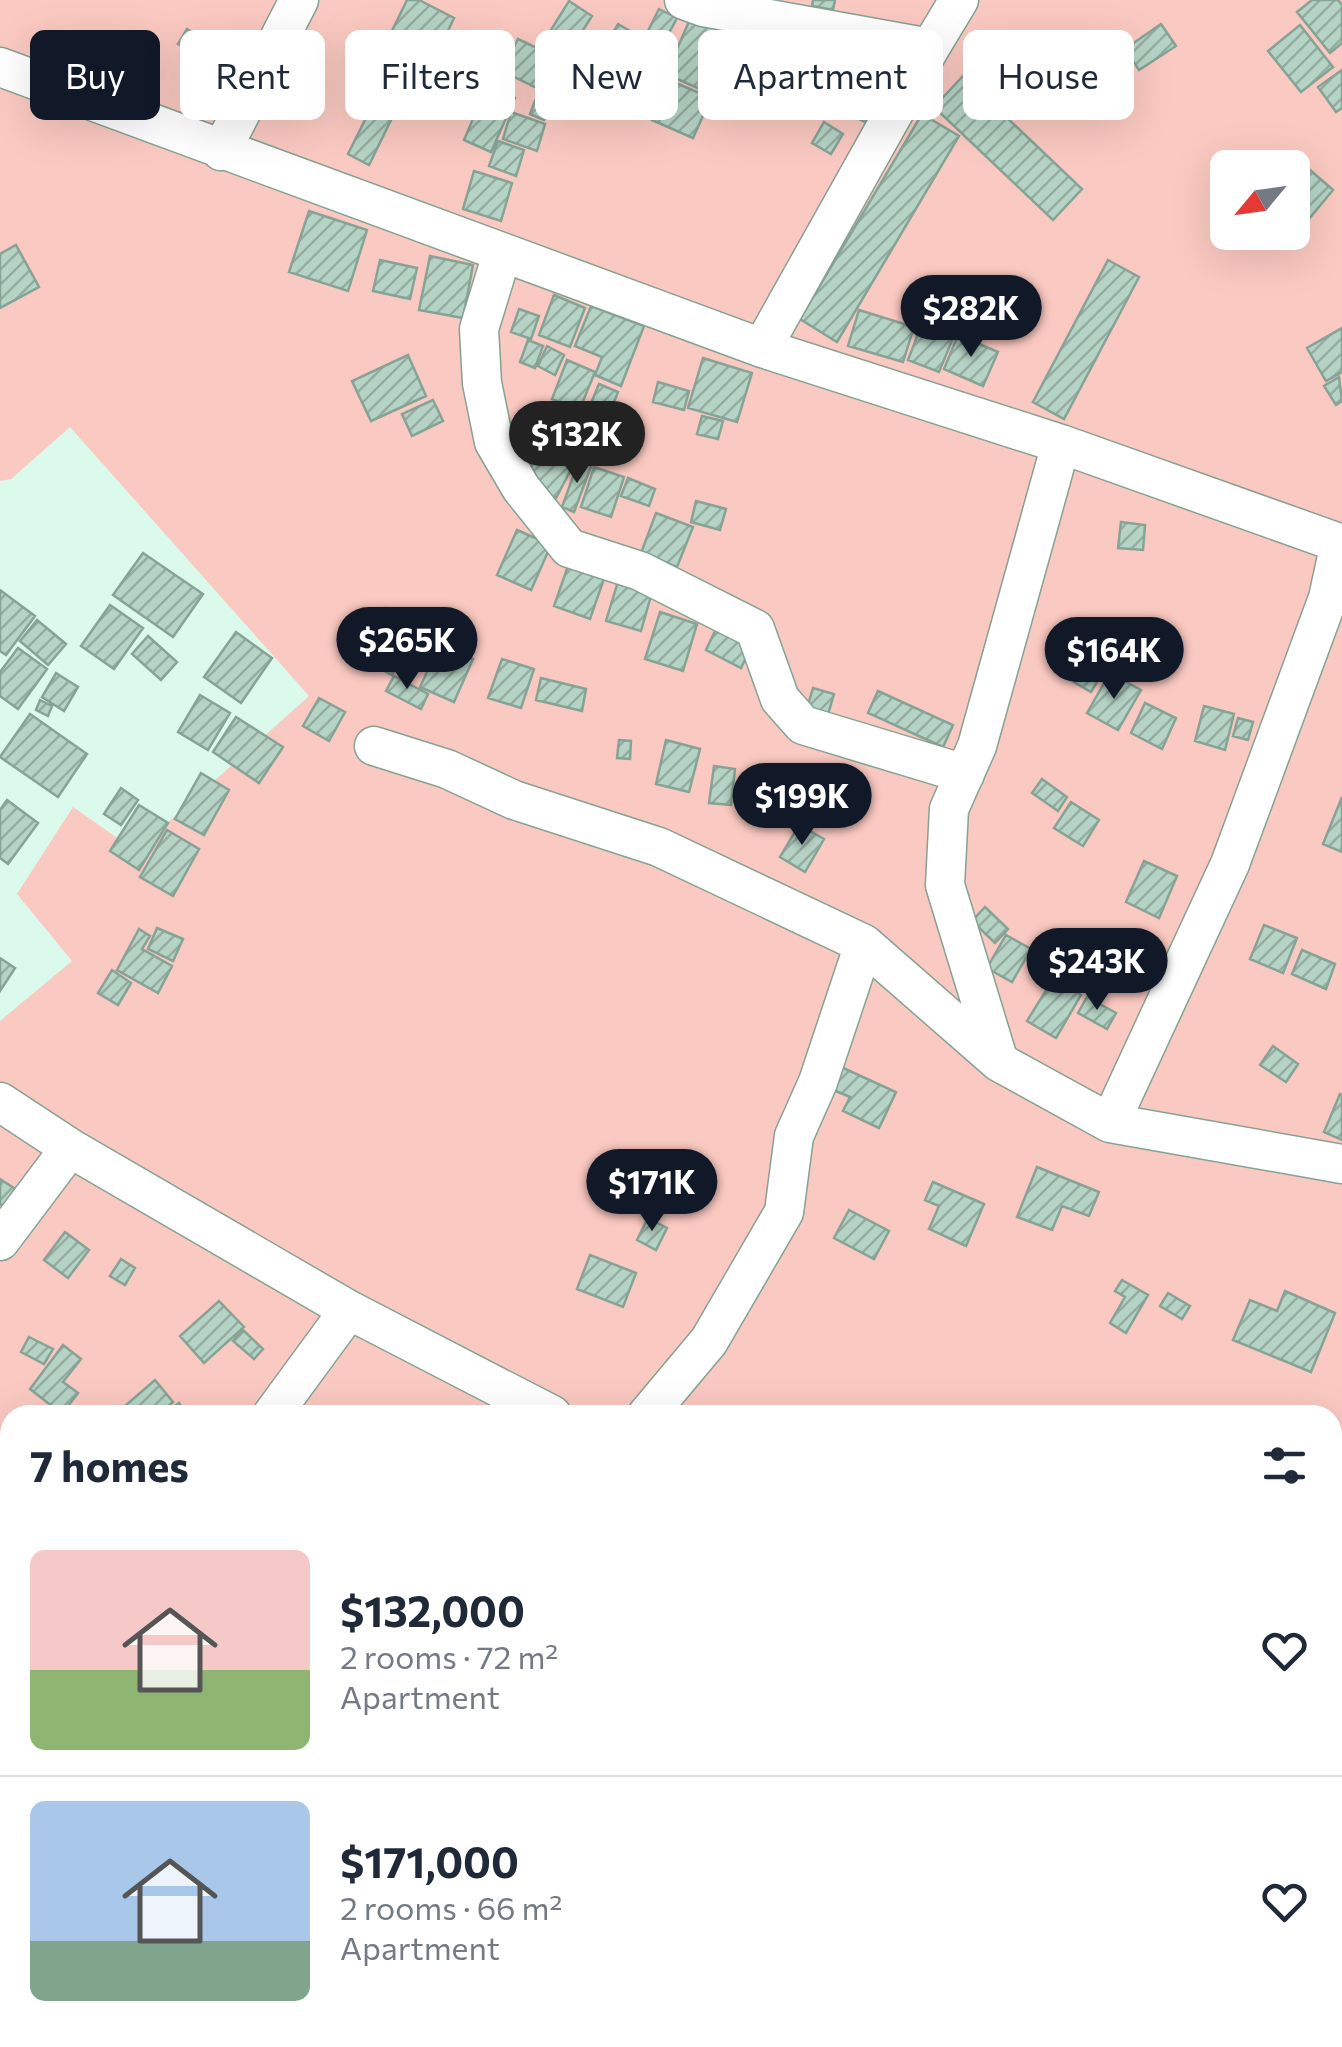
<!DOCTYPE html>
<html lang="en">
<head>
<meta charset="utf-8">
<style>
	body { margin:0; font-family:Commissioner,sans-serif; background:#f2f2f3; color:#1f2937; height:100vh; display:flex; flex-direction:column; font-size:38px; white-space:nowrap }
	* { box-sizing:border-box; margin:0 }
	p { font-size:32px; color:#747a83 }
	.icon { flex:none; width:55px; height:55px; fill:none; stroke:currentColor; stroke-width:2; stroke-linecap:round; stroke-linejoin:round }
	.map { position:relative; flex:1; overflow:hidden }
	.details { position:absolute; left:0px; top:1405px; width:1342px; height:642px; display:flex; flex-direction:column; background:#fff; border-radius:30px 30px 0 0; box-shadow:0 10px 40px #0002 }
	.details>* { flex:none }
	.top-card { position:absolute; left:30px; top:30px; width:1282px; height:90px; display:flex; gap:20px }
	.needle { width:65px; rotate:241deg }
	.tools { position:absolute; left:1210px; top:150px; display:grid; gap:20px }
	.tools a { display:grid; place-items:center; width:100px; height:100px; border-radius:15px; background:#fff; box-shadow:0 10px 40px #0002; font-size:50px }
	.price { position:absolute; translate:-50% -85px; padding:0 22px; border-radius:35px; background:#111827; color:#fff; font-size:32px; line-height:65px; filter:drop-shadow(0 2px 5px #0008) }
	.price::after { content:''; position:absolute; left:50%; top:60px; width:30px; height:22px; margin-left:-15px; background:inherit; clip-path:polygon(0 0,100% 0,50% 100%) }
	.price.active { background:#222; color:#fff }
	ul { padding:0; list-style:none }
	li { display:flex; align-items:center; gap:30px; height:250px; padding:0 30px }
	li+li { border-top:2px solid #e0e1e3 }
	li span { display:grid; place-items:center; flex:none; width:280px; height:200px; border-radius:15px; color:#555 }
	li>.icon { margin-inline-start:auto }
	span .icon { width:120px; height:120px; fill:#fffc; stroke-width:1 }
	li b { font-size:42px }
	h2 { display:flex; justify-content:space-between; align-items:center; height:120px; padding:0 30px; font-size:42px }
	.tag { padding:0 35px; border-radius:15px; background:#fff; box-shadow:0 10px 40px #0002; font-size:35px; line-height:90px }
	.tag.active { background:#111827; color:#fff }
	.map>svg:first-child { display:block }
	.park { fill:#fac9c1; fill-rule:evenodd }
	.building { fill:url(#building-hatch); stroke:#86a395; stroke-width:2.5 }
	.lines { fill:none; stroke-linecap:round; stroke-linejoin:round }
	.minor-casing { stroke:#85a293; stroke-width:41 }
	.minor { stroke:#fff; stroke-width:38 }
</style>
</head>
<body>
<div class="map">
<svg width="1342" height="2047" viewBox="0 0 1342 2047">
	<defs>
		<pattern id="building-hatch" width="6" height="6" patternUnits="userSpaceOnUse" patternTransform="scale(2.5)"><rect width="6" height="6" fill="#b6d4c5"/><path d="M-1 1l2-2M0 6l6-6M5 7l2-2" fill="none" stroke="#95ada1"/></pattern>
	</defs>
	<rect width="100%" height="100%" fill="#dbfaeb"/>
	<path class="park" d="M0,0H1342V2047H0V1021L72,961L17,894L73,807L136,851L309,696L70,427L11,479L0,481ZM1228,168H1292V232H1228ZM10,1415H1332V2038H10Z"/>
	<path class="building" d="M407,0H419L454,18L435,58L390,35Z
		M813,0H835L833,10L812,6Z
		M1312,0H1338L1342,5V43L1330,53L1297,12Z
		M569,1L592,16L567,55L544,41Z
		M659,9L677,18L663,44L646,35Z
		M691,17L743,41L718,97L666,74Z
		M618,24L663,50L645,83L600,56Z
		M1161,24L1176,46L1139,70L1125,49Z
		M1300,25L1333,67L1301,92L1268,51Z
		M187,29L206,39L197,54L178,44Z
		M518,39L556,57L541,90L502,71Z
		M215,47L239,59L215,112L190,101Z
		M376,51L421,81L397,117L352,86Z
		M832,58L884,84L865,122L813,95Z
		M1342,70V108L1336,112L1318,87Z
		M963,76L1082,189L1053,220L934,107Z
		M669,80L711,98L693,138L652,120Z
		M487,86L515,98L491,152L464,140Z
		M535,101L549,107L544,120L530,114Z
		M370,110L391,120L369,165L348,154Z
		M511,112L545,124L537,151L503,139Z
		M922,114L959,136L837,342L800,319Z
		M824,122L843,134L831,154L812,143Z
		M498,141L524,150L516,176L489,166Z
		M1302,163L1333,190L1303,226L1292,217V174Z
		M474,171L512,183L501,221L463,209Z
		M309,211L367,230L348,291L289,272Z
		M16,245L39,287L0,308V254Z
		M430,256L473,265L463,318L419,310Z
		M380,260L417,268L410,299L373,291Z
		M1108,260L1139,277L1064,419L1033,402Z
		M554,295L585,308L570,347L539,335Z
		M591,306L644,326L621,386L595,375L602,357L575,346Z
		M519,309L539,316L531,339L511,332Z
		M859,310L914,327L903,362L848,346Z
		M921,326L953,338L939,372L908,360Z
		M1342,328V372L1326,381L1307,348Z
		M958,335L998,352L983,386L944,369Z
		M528,340L543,346L535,368L520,362Z
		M547,346L564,355L555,375L538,366Z
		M408,355L426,396L371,421L352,381Z
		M703,358L752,373L737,422L688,408Z
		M567,360L595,372L579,411L552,399Z
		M1339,377L1342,401L1336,405L1324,386Z
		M658,382L689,391L684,410L653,402Z
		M599,384L618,392L608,417L589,408Z
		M433,400L443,421L412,436L402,414Z
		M702,416L723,421L718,439L697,434Z
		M520,417L545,432L534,450L509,436Z
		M544,441L577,458L556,498L524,481Z
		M579,460L592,464L574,512L562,507Z
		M594,467L624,477L611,517L581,507Z
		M628,478L655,489L649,506L621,496Z
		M696,501L726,509L720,530L691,522Z
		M656,513L693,527L677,567L641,553Z
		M1121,522L1145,525L1143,550L1118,548Z
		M517,530L551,545L531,590L497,575Z
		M143,553L203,594L173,637L113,595Z
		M569,563L605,576L590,619L554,606Z
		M620,575L654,585L641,631L606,621Z
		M0,590L35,616L6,655L0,651Z
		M110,605L143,628L114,669L81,646Z
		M386,608L419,626L392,675L359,657Z
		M660,612L697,624L683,671L645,659Z
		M37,620L66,644L48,665L20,641Z
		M716,629L751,647L741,668L706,650Z
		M236,632L272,658L241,703L204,677Z
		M148,636L177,662L161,680L132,654Z
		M440,644L473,659L454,702L420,687Z
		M18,648L47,669L18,709L0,696V672Z
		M502,659L534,669L521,708L488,698Z
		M1084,664L1102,674L1091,692L1074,682Z
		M56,673L78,687L64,711L42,697Z
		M1110,673L1141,690L1118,730L1087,713Z
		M394,676L428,694L421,709L386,691Z
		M541,678L586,689L582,711L536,700Z
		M813,688L834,694L826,721L805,715Z
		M878,691L953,725L943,747L868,713Z
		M200,695L230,713L208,750L178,732Z
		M319,698L345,712L329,741L303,726Z
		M40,700L52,706L48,716L36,710Z
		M1145,703L1176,718L1162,749L1131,733Z
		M1204,706L1234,714L1225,750L1195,741Z
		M30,714L87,754L58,797L0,757Z
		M236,717L283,747L259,783L213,752Z
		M1238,718L1253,722L1248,740L1233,736Z
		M619,740L631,741L630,759L617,758Z
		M666,740L700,749L689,792L656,784Z
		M714,766L735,769L731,805L709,803Z
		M201,773L229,790L204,835L175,819Z
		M1042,779L1067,797L1058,811L1032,793Z
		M121,788L138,800L121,825L104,814Z
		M1342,797V852L1323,844Z
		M7,800L38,823L8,864L0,858V810Z
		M1071,802L1099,820L1083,846L1054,828Z
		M139,805L168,823L139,870L110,851Z
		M799,825L824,839L805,872L780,857Z
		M167,830L199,849L173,896L140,877Z
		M1144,861L1177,876L1159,918L1126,902Z
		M985,907L1008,929L995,943L972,921Z
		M1264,925L1297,938L1283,973L1250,959Z
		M157,928L183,939L173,961L148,949Z
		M139,929L150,936L142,949L172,966L158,993L117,970Z
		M1006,935L1031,949L1012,982L987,968Z
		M1302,950L1335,964L1326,989L1292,974Z
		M0,958L15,968L0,991Z
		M112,970L131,983L118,1005L98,993Z
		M1053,979L1081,995L1056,1038L1027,1021Z
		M1087,997L1116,1013L1107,1029L1078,1013Z
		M1273,1046L1298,1064L1286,1082L1260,1065Z
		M841,1067L896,1092L879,1128L843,1111L850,1097L831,1089Z
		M1340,1094L1342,1095V1140L1324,1132Z
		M1037,1167L1099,1192L1089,1216L1062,1206L1052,1230L1017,1217Z
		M0,1179L25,1195L13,1213L0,1204Z
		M933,1182L984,1204L966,1246L929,1229L939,1206L925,1200Z
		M849,1210L889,1231L874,1259L834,1238Z
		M648,1218L667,1228L656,1250L637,1240Z
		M65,1232L89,1250L68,1278L44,1260Z
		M590,1255L636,1273L623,1307L577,1289Z
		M121,1259L135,1268L125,1285L110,1276Z
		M1122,1280L1148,1295L1126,1333L1110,1323L1125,1297L1115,1291Z
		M1285,1291L1335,1313L1311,1372L1233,1340L1250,1300L1277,1311Z
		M1168,1293L1190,1306L1182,1319L1160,1306Z
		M219,1301L244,1327L204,1363L180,1336Z
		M243,1330L263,1349L254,1359L233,1341Z
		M29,1337L53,1349L44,1364L21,1352Z
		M63,1345L81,1359L63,1382L78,1393L62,1414L30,1389Z
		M155,1380L173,1402L158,1415H121L118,1412Z
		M179,1403L187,1415H162Z
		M10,1484V1514L0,1503V1493Z
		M0,1511L10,1523V1557L0,1566Z
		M10,1566V1613L0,1599V1574Z
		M1332,1599L1342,1602V1628L1332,1624Z
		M0,1739L10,1751V1788L3,1794Z
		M1332,1866L1342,1870V1952L1332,1948Z
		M419,2038H453L449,2047H415Z
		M607,2038H653L646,2047H600Z
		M1076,2038H1085L1090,2047H1058Z
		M1180,2038L1200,2047H1174Z
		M1228,2038H1254L1250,2047H1232L1235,2040Z"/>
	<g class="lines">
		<defs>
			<path id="minor" d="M684,0L703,7L930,48L762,348
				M930,48L959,0
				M0,67L762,348L1061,444L1342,544
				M221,151L299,0
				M502,254L479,329L482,383L494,442L521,488L569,548L640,571L755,629L780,699L803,725L965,774
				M374,746L447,769L514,800L659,847L864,944L999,1062L1110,1123L1342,1164
				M999,1062L945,885L949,809L977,746L1061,444
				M0,1102L70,1148L349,1310L552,1415
				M1110,1123L1230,864L1328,598L1340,543
				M0,1241L70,1148
				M272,1415L349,1310
				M647,1415L709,1341L784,1212L794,1136L818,1082L864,944
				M0,1717L10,1730
				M1332,1808L1342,1812
				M280,2038L291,2047
				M740,2038L751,2047
				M1133,2038V2047
				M95,2047L102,2038
				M522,2047L532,2038"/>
		</defs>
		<use href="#minor" class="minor-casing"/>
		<use href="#minor" class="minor"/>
	</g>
</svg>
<div class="tools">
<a><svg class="needle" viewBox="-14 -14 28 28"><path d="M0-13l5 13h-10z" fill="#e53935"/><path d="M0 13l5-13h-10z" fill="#747a83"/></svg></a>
</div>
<b class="price" style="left:971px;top:360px">$282K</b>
<b class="price active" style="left:577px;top:486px">$132K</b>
<b class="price" style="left:407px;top:692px">$265K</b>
<b class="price" style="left:1114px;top:702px">$164K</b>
<b class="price" style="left:802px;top:848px">$199K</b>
<b class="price" style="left:1097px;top:1013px">$243K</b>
<b class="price" style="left:652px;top:1234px">$171K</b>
<div class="top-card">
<a class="tag active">Buy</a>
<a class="tag">Rent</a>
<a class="tag">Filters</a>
<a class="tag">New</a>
<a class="tag">Apartment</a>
<a class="tag">House</a>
</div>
<section class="details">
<h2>7 homes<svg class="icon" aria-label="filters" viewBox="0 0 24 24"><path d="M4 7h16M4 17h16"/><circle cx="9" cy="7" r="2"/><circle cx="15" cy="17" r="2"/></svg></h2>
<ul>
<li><span style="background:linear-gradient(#f6c9c9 60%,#8fb573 0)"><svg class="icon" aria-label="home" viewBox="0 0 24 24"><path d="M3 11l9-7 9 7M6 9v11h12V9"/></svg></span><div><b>$132,000</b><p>2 rooms · 72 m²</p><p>Apartment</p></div><svg class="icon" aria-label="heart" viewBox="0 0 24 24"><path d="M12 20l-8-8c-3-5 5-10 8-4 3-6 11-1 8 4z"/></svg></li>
<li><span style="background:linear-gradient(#a9c7e8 70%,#7fa58c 0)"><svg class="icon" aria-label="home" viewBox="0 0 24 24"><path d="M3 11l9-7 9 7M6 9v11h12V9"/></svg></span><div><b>$171,000</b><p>2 rooms · 66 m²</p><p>Apartment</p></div><svg class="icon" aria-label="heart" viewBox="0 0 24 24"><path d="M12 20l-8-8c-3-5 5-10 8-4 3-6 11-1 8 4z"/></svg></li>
</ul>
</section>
</div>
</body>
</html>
